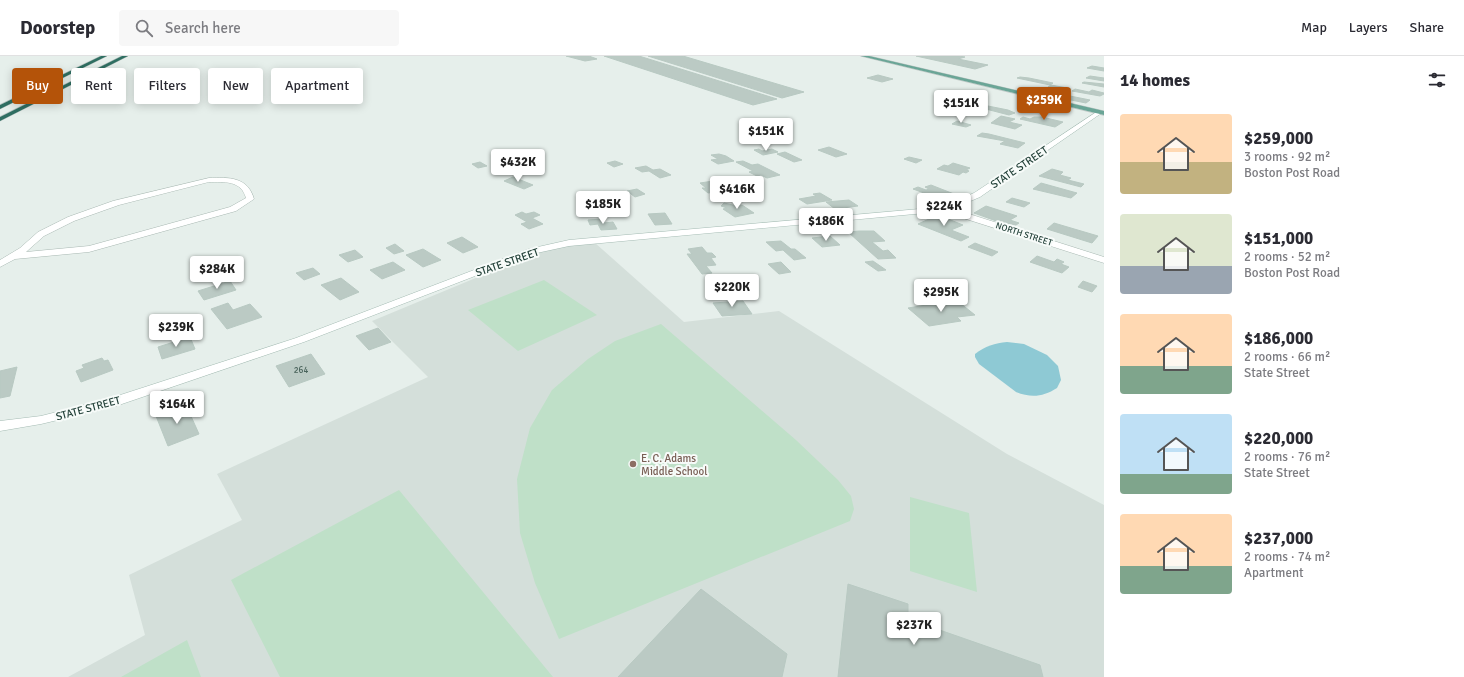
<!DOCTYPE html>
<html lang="en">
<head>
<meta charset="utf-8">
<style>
	body { margin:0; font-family:Signika,sans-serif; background:#f7f7f7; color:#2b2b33; height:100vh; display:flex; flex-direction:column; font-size:15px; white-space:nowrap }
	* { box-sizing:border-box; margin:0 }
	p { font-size:13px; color:#7c7c81 }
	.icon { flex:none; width:22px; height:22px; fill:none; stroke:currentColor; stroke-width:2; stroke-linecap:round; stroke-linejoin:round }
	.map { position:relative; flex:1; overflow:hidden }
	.sheet { display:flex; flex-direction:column; background:#fff; width:360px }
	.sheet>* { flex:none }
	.hud { position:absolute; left:12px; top:12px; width:380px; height:36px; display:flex; gap:8px }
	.price { position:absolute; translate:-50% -34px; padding:0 9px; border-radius:4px; background:#fff; color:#222; font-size:13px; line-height:26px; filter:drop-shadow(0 1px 2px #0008) }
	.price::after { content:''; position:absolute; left:50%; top:24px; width:12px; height:9px; margin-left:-6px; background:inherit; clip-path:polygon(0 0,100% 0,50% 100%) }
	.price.on { background:#b45309; color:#fff }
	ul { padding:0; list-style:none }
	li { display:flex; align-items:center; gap:12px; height:100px; padding:0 16px }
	li span { display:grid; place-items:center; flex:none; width:112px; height:80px; border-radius:4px; color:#555 }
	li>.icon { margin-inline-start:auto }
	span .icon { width:48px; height:48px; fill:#fffc; stroke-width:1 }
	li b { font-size:17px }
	h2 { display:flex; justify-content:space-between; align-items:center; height:48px; padding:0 16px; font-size:17px }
	.chip { padding:0 14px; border-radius:4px; background:#fff; box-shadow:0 2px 10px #0003; font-size:14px; line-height:36px }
	.chip.on { background:#b45309; color:#fff }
	header { display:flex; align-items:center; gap:24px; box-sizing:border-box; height:56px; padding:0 20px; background:#fff; border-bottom:1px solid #e1e1e2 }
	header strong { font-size:19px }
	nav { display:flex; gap:22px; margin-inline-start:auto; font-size:14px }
	.search { width:280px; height:36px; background:#f7f7f7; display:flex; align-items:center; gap:10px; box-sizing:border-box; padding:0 14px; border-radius:4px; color:#7c7c81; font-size:15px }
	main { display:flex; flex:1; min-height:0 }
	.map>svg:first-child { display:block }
	.built { fill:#d4dfda }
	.green { fill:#bfe0c8 }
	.water { fill:#8ec9d4 }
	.building { fill:#bbcac4; stroke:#b8c9c2 }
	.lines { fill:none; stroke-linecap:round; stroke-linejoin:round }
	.lane-casing { stroke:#a8b8b2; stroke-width:1 }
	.street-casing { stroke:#a8b8b2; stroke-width:1 }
	.secondary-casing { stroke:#a4bbb3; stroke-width:1 }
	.primary-casing { stroke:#c2cac8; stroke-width:1 }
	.highway-casing { stroke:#c2cac8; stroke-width:1 }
	.lane { fill:#fff; fill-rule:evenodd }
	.street { fill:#fff; fill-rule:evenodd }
	.secondary { fill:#fff; fill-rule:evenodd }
	.primary { fill:#6aa596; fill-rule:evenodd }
	.highway { fill:#2f6f62; fill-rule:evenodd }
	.education-dot { fill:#8d6e63; stroke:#f7fbf9; stroke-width:1.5 }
	.labels { text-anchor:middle; stroke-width:4; stroke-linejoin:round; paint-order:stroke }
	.far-street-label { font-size:9px; fill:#24423a; stroke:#f7fbf9 }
	.number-label { font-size:9px; fill:#4a645c }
	.street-label { font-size:11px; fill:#24423a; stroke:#f7fbf9 }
	.education-label { font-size:11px; fill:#785e54; stroke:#f7fbf9; text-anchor:start }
</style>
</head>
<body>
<header>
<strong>Doorstep</strong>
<div class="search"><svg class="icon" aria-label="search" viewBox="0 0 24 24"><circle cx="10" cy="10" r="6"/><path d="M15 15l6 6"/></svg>Search here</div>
<nav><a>Map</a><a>Layers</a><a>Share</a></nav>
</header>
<main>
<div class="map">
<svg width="1104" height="621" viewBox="0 0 1104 621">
	<rect width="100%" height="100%" fill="#e6efeb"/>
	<path class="built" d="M594,186L684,266L779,255L1007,398L1104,449V621H68L145,579L129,519L242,464L217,418L428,321L372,265L526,201L543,195L572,189Z"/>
	<path class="green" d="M544,224L597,259L518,295L468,254Z
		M661,268L796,384L838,424L851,440L854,453L850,465L559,583L535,527L520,477L517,423L530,372L552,334L588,303L615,285Z
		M399,434L553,621H280L231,524Z
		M910,441L969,457L977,536L910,515Z
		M187,584L201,621H121Z"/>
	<path class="water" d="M1007,286L1024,288L1047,299L1058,310L1061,324L1057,332C1043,341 1031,342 1016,336L979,308L975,301V298C985,290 995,287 1007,286Z"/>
	<path class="building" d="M566,0H589L597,3L585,5Z
		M604,0H639L777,43L753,49Z
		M648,0H683L804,36L782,42Z
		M916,0H959L965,1L958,3L988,9L975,13Z
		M1092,10L1104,12V15L1087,12Z
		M878,19L893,23L882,26L867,22Z
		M1090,20L1104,22V25L1086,22Z
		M1020,21L1029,22L1053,27L1050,29L1017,22Z
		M1084,26L1104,28V31L1082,27Z
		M1051,29L1067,32H1065L1071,33L1069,35L1048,31Z
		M1075,33L1089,36L1092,34L1104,37V38L1100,40L1072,35Z
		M1045,35L1090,44L1086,47L1041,38Z
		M961,36L987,43L975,46L949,39Z
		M988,50L1008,54L1015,57L1009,59L982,52Z
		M1001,60L1015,63L1009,66L1022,69L1015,73L991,67Z
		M1023,61L1030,63L1034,61H1042L1063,66L1055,71L1020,63Z
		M957,65L971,69L966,71L952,68Z
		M982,77L989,78L1025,87L1018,92L1000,88L1005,85L977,80Z
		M829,91L847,98L836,101L818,94Z
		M759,93L762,95L772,93L778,96L763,99L754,94Z
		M785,96L802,104L794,106L777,98Z
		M719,98L726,100L734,105L718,108L711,104L718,103L711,99Z
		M909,101L922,104L916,107L904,103Z
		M615,105L623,108L614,111L607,107Z
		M743,105L752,109L758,108L780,119L767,122L761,119L757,120L749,116L753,115L736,106Z
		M480,106L487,110L478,112L472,108Z
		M953,107L970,112L966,114L969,115L966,117L963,116L959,119L937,113L944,109L948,110Z
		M646,110L653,114L660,113L671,119L660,122L649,115L642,116L635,112Z
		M1052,113L1063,116L1060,119L1071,122L1068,124L1084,128L1081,131L1039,120Z
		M513,121L533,129L524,133L504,125Z
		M713,125L719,130L715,131L721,135L708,137L702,132H706L700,127Z
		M1041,127L1077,137L1071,142L1033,133Z
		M931,129L954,138L941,143L913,133L918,131L926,134L929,133L925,131Z
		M637,133L645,138L635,141L627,135Z
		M820,137L832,144L807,148L799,143L816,140L813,138Z
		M1012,142L1030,147L1024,151L1006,146Z
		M849,144L858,150L835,153L826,146Z
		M724,147L737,150L742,149L754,157L735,161L723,153L727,152L721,150Z
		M986,150L1017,160L1010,164L1019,167L1013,171L974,157Z
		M522,156L526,158L534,156L540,159L532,162L543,168L529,173L521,168L527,166L515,159Z
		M665,157L672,168L655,169L648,158Z
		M938,159L963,169L951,174L969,181L961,185L918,168Z
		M602,163L604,167L613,166L617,173L601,174L598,168L590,169L588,164Z
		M1054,167L1098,180L1092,187L1047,173Z
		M859,175H874L885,185L872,186L883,195L888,194L896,202L878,203L848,176Z
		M830,180L840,189L822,191L812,182Z
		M462,181L478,191L463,197L447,187Z
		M781,185L791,193H795L806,202L794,204L783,194L776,195L766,186Z
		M975,187L998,196L992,200L968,191Z
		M395,188L404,195L394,198L386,192Z
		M702,191L707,197H712L716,201L711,202L716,209L706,210L712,217L702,218L687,198H692L688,193Z
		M423,193L441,204L423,211L406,199Z
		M355,194L363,201L348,206L339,199Z
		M1037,200L1054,206L1057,203L1064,206L1061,208L1069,211L1062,217L1030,206Z
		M873,205L886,214L878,215L865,206Z
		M393,206L405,214L382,223L370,214Z
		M781,206L791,216L779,218L768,208Z
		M313,212L320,218L304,224L296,217Z
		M341,222L359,236L340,244L321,229Z
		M230,225L236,234L204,244L198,235Z
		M1083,225L1097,230L1092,236L1078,231Z
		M743,245L752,258L722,260L713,247Z
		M228,247L233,254L250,248L262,261L227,273L211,253Z
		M939,247L942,250L960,247L975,259L957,261L961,265L929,270L908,252Z
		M378,272L391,286L369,294L356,280Z
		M190,281L195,293L162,303L158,291Z
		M311,298L325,318L289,331L276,310Z
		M102,302L104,305L108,304L113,314L81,326L76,315L84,312L82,309Z
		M17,311L10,340L0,342V315Z
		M186,349L199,378L168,390L156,360Z
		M848,528L908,548V563L1040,609L1043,621H838Z
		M701,533L787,598L782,621H618Z"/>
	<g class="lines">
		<defs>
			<path id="lane" d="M209,122C229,121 248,121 254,143L236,155L89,196L15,203L0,211V204L20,192L38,176L68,161L113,145ZM209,126C224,126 241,124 246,142L230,151L89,190L26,196L44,180L74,165L119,149Z"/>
			<path id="street" d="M944,150L1104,201V207L941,155L940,153L941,151Z"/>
			<path id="secondary" d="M1098,55L1103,56L980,141L947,155L569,190L532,198L304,286L116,350L41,368L0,375V365L41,360L108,343L296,282L529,193L569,184L942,151L974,137Z"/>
			<path id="primary" d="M861,0H869L1104,55V59Z"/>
			<path id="highway" d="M101,0H107L0,53V49Z
				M122,0H128L0,65V61Z"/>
		</defs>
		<use href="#lane" class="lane-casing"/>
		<use href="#street" class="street-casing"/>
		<use href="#secondary" class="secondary-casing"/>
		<use href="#primary" class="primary-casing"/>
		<use href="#highway" class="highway-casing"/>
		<use href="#lane" class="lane"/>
		<use href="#street" class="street"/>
		<use href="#secondary" class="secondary"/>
		<use href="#primary" class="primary"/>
		<use href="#highway" class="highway"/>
	</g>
	<circle class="education-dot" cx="633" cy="408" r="4"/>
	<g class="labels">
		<g class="far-street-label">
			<text transform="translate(1024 178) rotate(18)" y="3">NORTH STREET</text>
		</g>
		<g class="number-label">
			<text x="301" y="317">264</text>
		</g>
		<g class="street-label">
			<text transform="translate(1019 111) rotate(-34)" y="4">STATE STREET</text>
			<text transform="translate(507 206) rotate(-19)" y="4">STATE STREET</text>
			<text transform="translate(88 352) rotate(-15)" y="4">STATE STREET</text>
		</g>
		<g class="education-label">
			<text x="641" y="406">E. C. Adams<tspan x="641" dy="13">Middle School</tspan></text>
		</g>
	</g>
</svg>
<b class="price on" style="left:1044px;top:65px">$259K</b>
<b class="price" style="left:961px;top:68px">$151K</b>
<b class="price" style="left:766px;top:96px">$151K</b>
<b class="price" style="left:518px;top:127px">$432K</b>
<b class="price" style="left:737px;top:154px">$416K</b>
<b class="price" style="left:603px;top:169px">$185K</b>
<b class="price" style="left:944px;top:171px">$224K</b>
<b class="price" style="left:826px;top:186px">$186K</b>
<b class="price" style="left:217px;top:234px">$284K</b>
<b class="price" style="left:732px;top:252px">$220K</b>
<b class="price" style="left:941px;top:257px">$295K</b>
<b class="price" style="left:176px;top:292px">$239K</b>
<b class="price" style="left:177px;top:369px">$164K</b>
<b class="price" style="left:914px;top:590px">$237K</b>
<div class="hud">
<a class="chip on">Buy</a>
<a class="chip">Rent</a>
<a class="chip">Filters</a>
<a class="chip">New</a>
<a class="chip">Apartment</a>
</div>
</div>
<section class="sheet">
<h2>14 homes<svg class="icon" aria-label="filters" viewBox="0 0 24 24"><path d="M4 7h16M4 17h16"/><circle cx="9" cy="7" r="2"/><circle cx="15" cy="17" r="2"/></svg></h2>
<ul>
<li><span style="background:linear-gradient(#ffd9b3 60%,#c2b280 0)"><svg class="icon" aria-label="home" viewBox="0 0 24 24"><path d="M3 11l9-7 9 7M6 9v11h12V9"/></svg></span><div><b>$259,000</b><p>3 rooms · 92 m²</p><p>Boston Post Road</p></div></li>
<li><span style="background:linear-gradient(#dfe7d0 65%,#9aa5b1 0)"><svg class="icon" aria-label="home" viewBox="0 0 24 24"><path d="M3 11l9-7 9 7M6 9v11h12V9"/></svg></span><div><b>$151,000</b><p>2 rooms · 52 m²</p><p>Boston Post Road</p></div></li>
<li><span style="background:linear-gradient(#ffd9b3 65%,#7fa58c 0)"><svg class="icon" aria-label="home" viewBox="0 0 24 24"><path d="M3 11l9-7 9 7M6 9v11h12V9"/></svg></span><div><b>$186,000</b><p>2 rooms · 66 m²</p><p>State Street</p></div></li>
<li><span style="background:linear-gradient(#bfe0f5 75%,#7fa58c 0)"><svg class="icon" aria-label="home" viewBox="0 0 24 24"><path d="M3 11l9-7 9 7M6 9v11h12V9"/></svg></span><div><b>$220,000</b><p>2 rooms · 76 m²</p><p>State Street</p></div></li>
<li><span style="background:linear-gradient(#ffd9b3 65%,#7fa58c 0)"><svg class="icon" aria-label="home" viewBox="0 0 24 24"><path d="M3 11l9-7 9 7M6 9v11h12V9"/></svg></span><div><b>$237,000</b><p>2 rooms · 74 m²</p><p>Apartment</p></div></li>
</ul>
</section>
</main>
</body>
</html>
